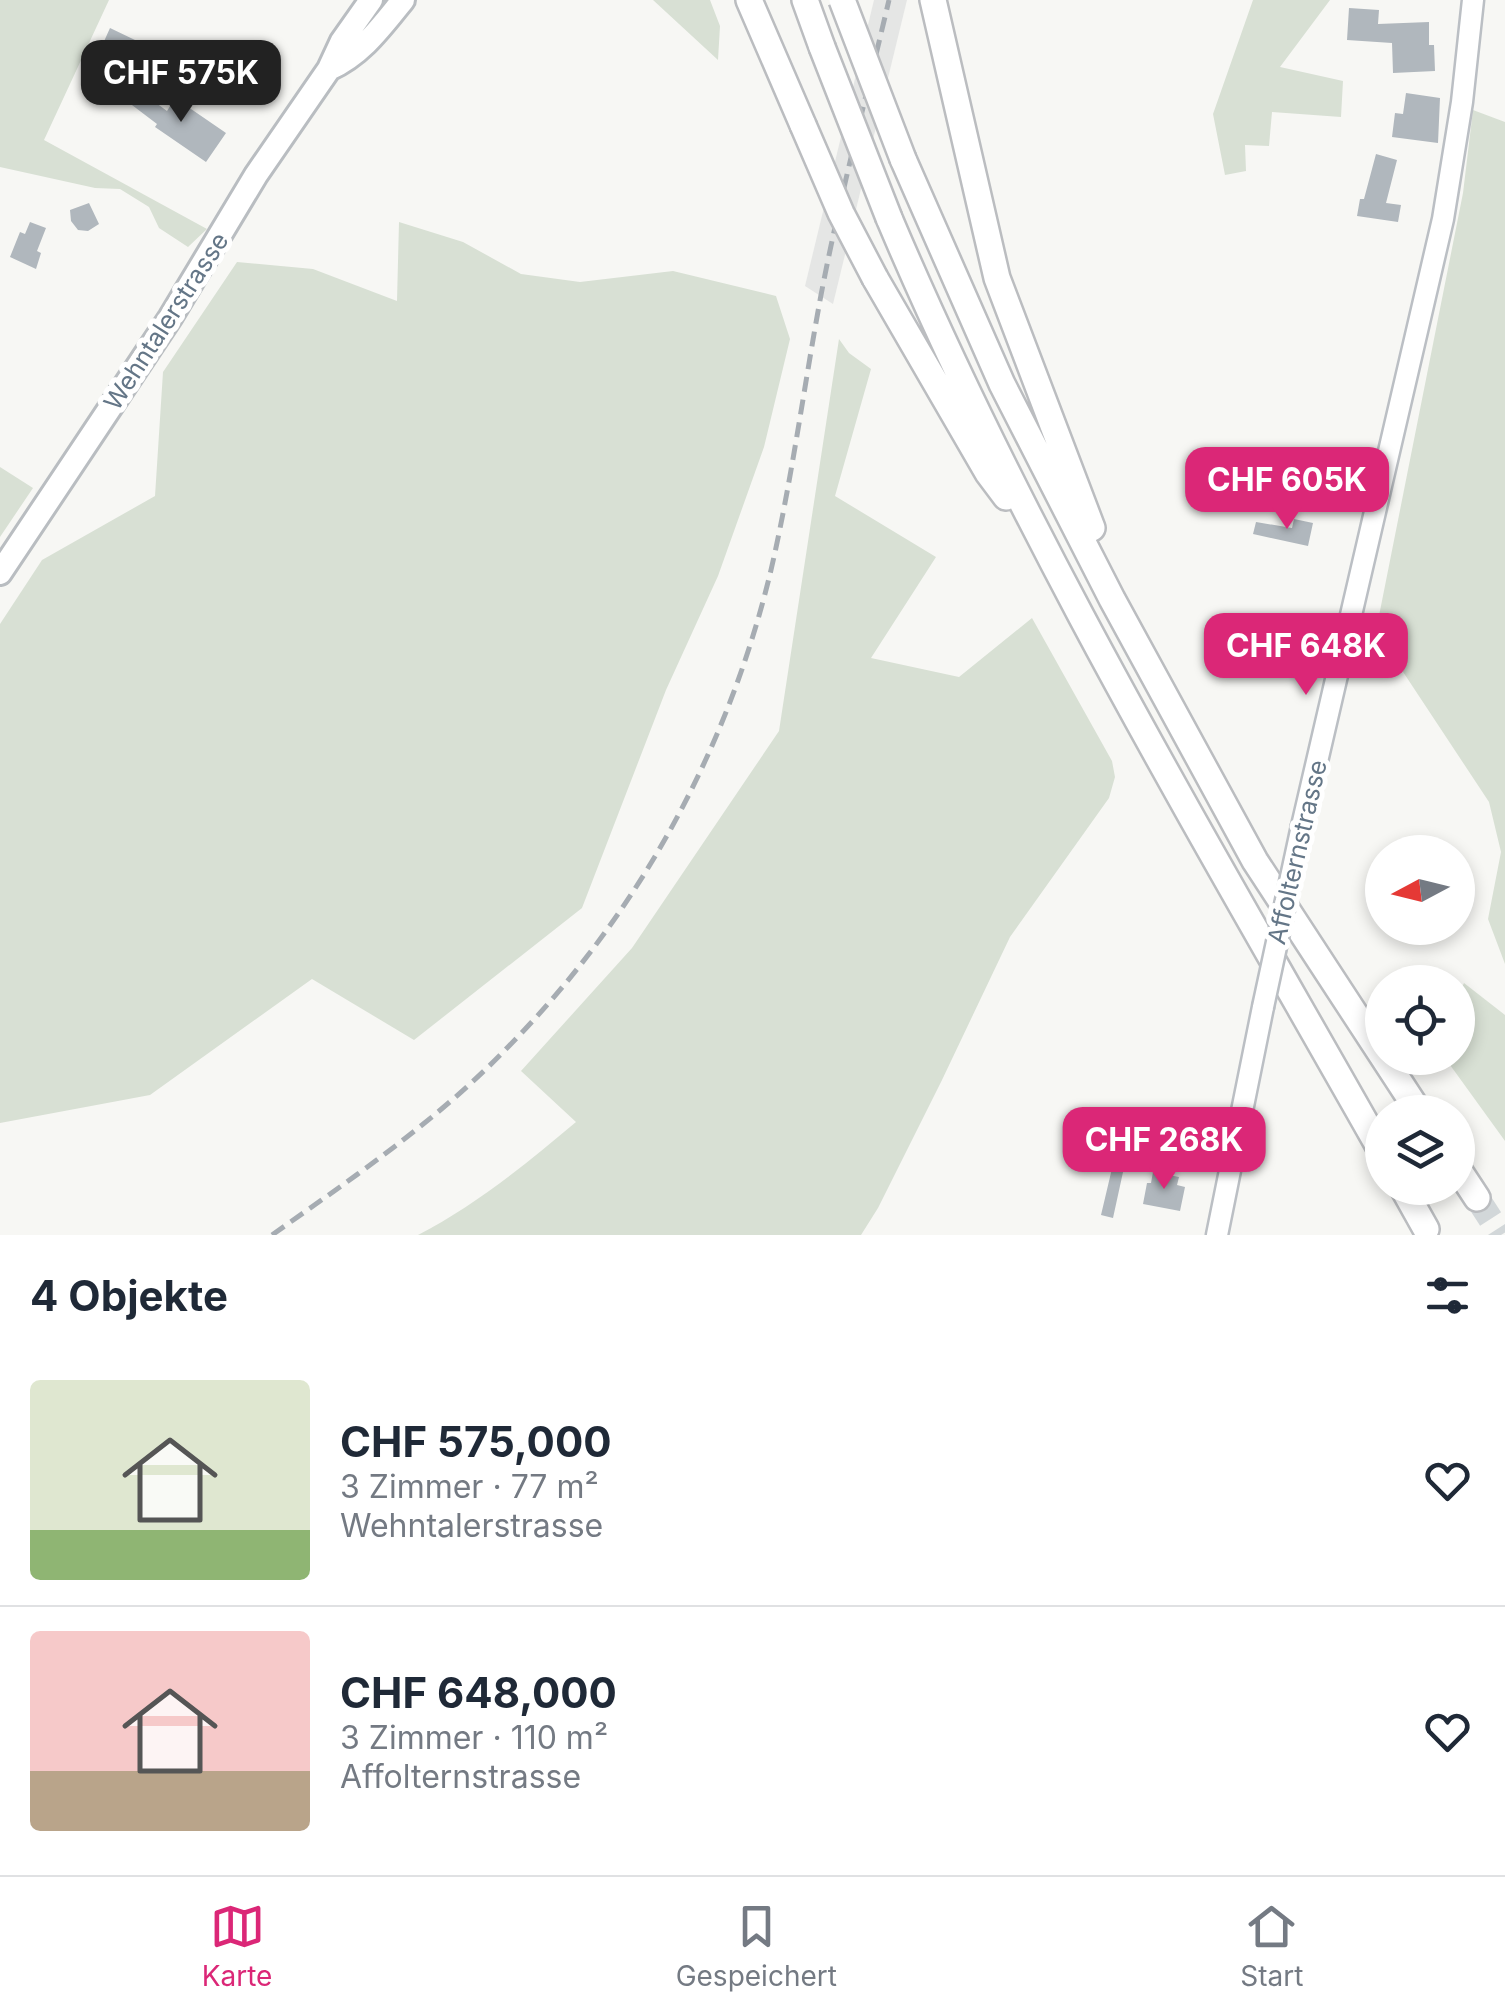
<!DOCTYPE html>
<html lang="de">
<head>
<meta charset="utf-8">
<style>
	body { margin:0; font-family:Inter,sans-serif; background:#f6f6f7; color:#1f2937; height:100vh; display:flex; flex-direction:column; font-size:38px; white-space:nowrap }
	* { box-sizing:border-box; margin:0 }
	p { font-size:32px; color:#747a83 }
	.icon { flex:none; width:55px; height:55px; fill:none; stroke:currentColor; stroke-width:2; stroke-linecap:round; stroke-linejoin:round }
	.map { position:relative; height:1235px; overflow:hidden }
	.panel { display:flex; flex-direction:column; background:#fff; flex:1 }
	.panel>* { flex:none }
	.needle { width:65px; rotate:263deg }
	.fabs { position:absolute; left:1365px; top:835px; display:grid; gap:20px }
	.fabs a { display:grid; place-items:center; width:110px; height:110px; border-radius:50%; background:#fff; box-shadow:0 5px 15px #0003; font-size:50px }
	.price { position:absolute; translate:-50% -85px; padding:0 22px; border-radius:20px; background:#db2777; color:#fff; font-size:32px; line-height:65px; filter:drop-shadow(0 2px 5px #0008) }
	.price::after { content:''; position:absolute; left:50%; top:60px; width:30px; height:22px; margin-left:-15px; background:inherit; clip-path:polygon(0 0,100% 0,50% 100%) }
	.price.active { background:#222; color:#fff }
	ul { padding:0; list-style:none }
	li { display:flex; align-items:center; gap:30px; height:250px; padding:0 30px }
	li+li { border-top:2px solid #e0e1e3 }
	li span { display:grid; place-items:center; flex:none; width:280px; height:200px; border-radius:10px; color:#555 }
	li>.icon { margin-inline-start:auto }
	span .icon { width:120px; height:120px; fill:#fffc; stroke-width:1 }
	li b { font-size:42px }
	h2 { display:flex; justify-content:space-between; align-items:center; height:120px; padding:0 30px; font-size:42px }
	.menu { display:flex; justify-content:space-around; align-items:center; height:140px; border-top:2px solid #e0e1e3; background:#fff; font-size:28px; color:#747a83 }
	.menu a { display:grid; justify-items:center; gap:5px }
	.menu .active { color:#db2777 }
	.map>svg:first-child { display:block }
	.built { fill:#e5e6e5 }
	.green { fill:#d8e0d4 }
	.building { fill:#b0b7bd }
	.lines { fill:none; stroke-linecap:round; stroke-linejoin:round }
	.highway-tunnel { stroke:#d2d7d9; stroke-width:25; stroke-dasharray:25 12; stroke-linecap:butt }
	.secondary-casing { stroke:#bbbfc4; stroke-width:25 }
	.primary-casing { stroke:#b9bdc1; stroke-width:28 }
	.highway-casing { stroke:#bbbdc0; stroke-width:30 }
	.secondary { stroke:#fff; stroke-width:20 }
	.primary { stroke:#fff; stroke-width:22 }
	.highway { stroke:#fff; stroke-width:25 }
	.rail { stroke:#a6acb2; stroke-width:5; stroke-dasharray:15 8; stroke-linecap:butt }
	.secondary-bridge-casing { stroke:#bbbfc4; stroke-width:25; stroke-linecap:butt }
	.highway-bridge-casing { stroke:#bbbdc0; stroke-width:30; stroke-linecap:butt }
	.secondary-bridge { stroke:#fff; stroke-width:20 }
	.highway-bridge { stroke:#fff; stroke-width:25 }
	.labels { text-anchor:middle; stroke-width:10; stroke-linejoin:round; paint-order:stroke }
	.street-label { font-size:25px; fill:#647687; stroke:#fff }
</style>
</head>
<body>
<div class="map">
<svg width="1505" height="1235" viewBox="0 0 1505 1235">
	<rect width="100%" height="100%" fill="#f7f7f4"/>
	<path class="built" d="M874,0H907L833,304L805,286Z"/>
	<path class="green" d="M0,0H109L44,140L207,229L188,247L159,228L149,207L120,189L95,188L0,167Z
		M653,0H710L720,26L718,60Z
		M1253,0H1330L1280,67L1343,81L1341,117L1272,112L1269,146L1245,145L1246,171L1225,175L1213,114Z
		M1473,110L1505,122V964L1488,919L1501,852L1489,802L1376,631L1463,193Z
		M399,222L463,242L521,274L580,282L673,271L776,296L790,339L764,447L718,576L666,690L582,908L414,1040L312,979L150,1095L0,1123V624L42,560L155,496L163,372L237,262L313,269L397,301Z
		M839,339L849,353L871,369L835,496L936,557L871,658L959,677L1032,618L1112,761L1115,777L1109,798L1010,937L942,1080L878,1208L861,1235H418C476,1205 526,1164 576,1122L521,1071L632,948L779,731Z
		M0,467L33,488L0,537Z
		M1464,983L1505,1015V1141L1445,1058H1458V995Z"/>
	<path class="building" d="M1349,8L1379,10L1378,24L1429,22V45H1434L1435,71L1393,73L1392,43L1347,40Z
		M110,28L135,40L122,69L97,57Z
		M137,89L167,111L175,98L226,133L206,162L155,127L157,124L128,102Z
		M1406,93L1440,98L1438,143L1392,137L1395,113L1403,114Z
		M1376,154L1397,160L1386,203L1401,205L1398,222L1357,216L1360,199H1364Z
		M89,203L99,224L88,231L78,230L71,221L70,210Z
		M30,222L46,228L37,251L41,253L36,269L10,257L20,232L25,234Z
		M1294,519L1313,523L1308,546L1253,534L1256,522L1292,528Z
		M1114,1160L1125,1163L1113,1218L1101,1215Z
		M1153,1172L1179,1177L1177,1185L1185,1187L1180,1211L1143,1204L1147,1183H1151Z"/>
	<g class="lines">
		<path class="highway-tunnel" d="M1477,1198L1501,1235"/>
		<defs>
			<path id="secondary" d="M1302,826L1443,219L1462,102L1473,0
				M1217,1235L1263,1007"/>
			<path id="primary" d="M329,69C362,54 381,27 403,0
				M0,573L170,318L256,175L329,69L342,41L371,0"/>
			<path id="highway" d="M749,0L803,125
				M805,0L822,47
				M933,0L997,278L1092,528
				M903,159L1002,384L1112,599L1255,861L1419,1112
				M889,218C1026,542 1209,846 1382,1152
				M875,278L988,473L1006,497
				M1458,1169L1477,1198
				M1403,1188L1426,1229"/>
		</defs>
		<use href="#secondary" class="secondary-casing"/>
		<use href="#primary" class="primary-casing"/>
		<use href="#highway" class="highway-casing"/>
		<use href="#secondary" class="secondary"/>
		<use href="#primary" class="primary"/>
		<use href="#highway" class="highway"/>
		<path class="rail" d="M272,1235C354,1177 438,1120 508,1047C638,915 728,750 771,570C792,479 804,386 821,295C840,196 866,98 889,0"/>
		<defs>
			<path id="secondary-bridge" d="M1263,1007L1302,826"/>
			<path id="highway-bridge" d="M842,0L903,159
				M822,47L889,218
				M803,125L841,213L875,278"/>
		</defs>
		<use href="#secondary-bridge" class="secondary-bridge-casing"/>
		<use href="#highway-bridge" class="highway-bridge-casing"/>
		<use href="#secondary-bridge" class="secondary-bridge"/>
		<use href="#highway-bridge" class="highway-bridge"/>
	</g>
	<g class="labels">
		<g class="street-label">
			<text transform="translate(166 321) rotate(-57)" y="9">Wehntalerstrasse</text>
			<text transform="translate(1297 852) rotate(-77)" y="9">Affolternstrasse</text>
		</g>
	</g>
</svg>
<div class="fabs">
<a><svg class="needle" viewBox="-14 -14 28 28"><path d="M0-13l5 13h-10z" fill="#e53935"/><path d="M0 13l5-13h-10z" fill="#747a83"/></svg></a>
<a><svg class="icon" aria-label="locate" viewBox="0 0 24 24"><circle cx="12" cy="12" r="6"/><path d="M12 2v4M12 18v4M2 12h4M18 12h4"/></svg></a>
<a><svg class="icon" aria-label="layers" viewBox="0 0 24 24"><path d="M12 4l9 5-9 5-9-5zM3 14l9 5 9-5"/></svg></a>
</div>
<b class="price active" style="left:181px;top:125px">CHF 575K</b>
<b class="price" style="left:1287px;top:532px">CHF 605K</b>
<b class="price" style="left:1306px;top:698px">CHF 648K</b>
<b class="price" style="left:1164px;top:1192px">CHF 268K</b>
</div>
<section class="panel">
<h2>4 Objekte<svg class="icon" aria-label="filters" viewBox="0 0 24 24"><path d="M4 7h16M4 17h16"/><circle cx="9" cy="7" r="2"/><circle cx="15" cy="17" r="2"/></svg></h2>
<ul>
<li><span style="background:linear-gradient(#dfe7d0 75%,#8fb573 0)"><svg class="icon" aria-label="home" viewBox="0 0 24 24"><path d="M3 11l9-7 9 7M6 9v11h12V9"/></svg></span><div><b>CHF 575,000</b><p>3 Zimmer · 77 m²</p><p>Wehntalerstrasse</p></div><svg class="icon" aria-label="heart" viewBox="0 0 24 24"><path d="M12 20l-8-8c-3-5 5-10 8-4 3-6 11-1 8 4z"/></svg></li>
<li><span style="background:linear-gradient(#f6c9c9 70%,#b9a48a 0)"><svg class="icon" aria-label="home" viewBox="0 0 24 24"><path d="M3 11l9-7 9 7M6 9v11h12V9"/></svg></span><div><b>CHF 648,000</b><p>3 Zimmer · 110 m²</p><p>Affolternstrasse</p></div><svg class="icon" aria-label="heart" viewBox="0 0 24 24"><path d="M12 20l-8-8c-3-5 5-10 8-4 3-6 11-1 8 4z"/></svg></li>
</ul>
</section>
<nav class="menu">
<a class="active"><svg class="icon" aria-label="map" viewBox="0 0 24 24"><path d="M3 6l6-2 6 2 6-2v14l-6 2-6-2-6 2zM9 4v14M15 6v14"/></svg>Karte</a>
<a><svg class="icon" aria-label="saved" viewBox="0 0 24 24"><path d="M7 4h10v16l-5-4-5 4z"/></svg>Gespeichert</a>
<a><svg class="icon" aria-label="home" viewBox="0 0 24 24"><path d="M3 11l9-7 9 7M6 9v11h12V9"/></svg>Start</a>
</nav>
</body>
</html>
